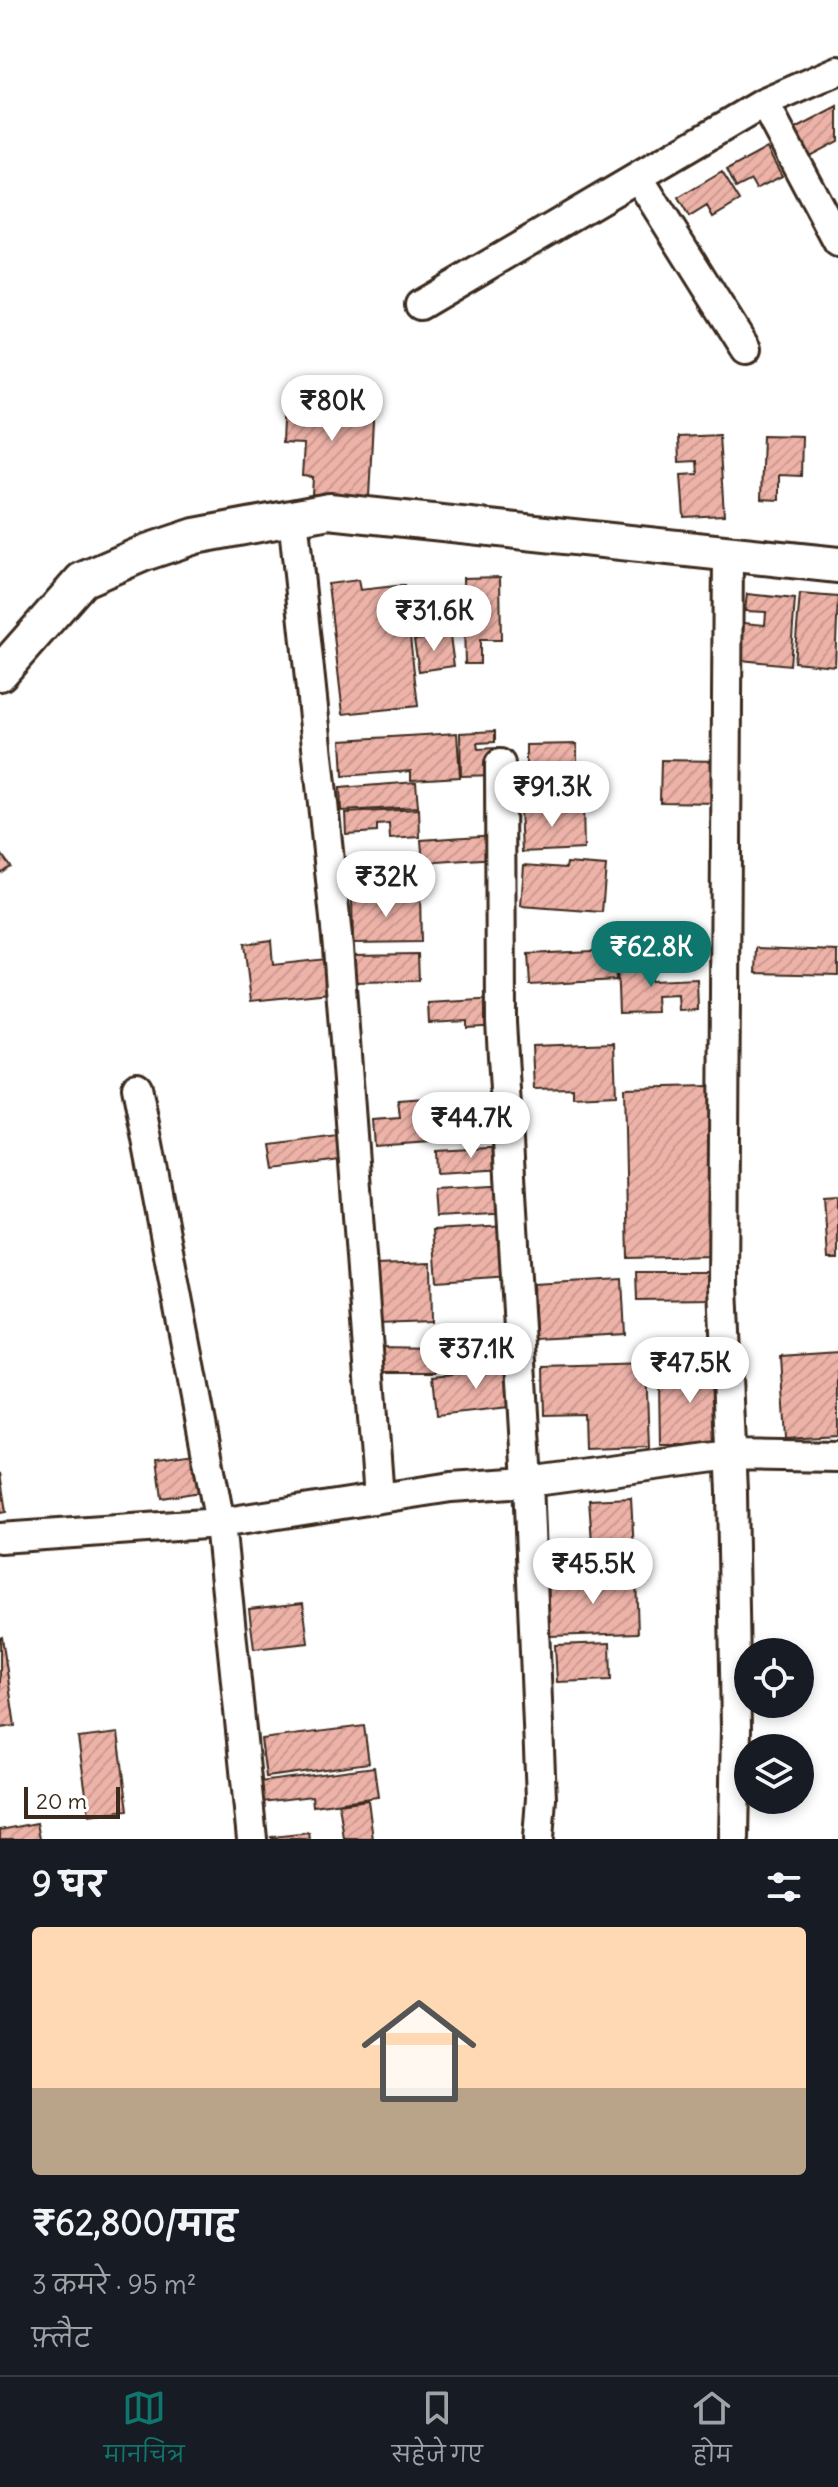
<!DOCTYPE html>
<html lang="hi">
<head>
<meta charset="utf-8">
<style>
	body { margin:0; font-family:Delius,"Playpen Sans Deva",sans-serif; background:#20242c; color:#f1f3f6; height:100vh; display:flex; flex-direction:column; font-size:30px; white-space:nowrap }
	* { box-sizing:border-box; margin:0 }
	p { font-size:26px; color:#9ea1a6 }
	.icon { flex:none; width:44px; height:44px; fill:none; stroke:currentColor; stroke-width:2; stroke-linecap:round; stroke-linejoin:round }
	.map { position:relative; height:1839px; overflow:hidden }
	.drawer { display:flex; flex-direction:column; background:#171b24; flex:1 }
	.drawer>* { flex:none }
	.tools { position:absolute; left:734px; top:1638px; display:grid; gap:16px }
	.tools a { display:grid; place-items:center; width:80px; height:80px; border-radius:50%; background:#171b24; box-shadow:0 4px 12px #0003; font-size:40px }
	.scale { position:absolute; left:24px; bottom:20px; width:96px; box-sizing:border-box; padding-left:8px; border:4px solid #3b2a1e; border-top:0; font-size:22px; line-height:28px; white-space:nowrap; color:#3b2a1e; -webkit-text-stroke:6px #fff; paint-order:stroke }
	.price { position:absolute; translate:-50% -68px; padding:0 18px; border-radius:28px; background:#fff; color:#222; font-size:26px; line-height:52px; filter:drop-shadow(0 2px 4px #0008) }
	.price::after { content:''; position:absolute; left:50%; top:48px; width:24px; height:18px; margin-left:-12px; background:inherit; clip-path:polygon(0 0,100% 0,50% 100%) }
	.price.on { background:#0f766e; color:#fff }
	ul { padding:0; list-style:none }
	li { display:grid; align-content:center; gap:16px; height:424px; padding:0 32px }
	li span { display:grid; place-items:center; height:248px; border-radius:8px; color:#555 }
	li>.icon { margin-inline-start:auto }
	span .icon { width:144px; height:144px; fill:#fffc; stroke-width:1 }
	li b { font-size:34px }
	h2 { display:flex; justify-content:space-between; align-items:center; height:96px; padding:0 32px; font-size:34px }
	.dock { display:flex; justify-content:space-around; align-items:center; height:112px; border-top:2px solid #363941; background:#171b24; font-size:22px; color:#9ea1a6 }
	.dock a { display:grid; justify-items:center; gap:4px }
	.dock .on { color:#0f766e }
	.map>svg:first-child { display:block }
	.building { fill:url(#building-hatch); stroke:#3b2a1e; stroke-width:2 }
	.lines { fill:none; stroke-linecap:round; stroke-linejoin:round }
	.minor-casing { stroke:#3b2a1e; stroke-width:34 }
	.tertiary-casing { stroke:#3b2a1e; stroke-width:40 }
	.minor { stroke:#fff; stroke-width:28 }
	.tertiary { stroke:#fff; stroke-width:34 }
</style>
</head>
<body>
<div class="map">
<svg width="838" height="1839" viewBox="0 0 838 1839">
	<defs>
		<pattern id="building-hatch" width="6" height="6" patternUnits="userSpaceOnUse" patternTransform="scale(2)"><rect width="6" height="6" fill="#edb2a8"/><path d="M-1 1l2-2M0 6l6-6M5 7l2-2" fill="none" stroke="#cc9990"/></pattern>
	</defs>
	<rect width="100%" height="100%" fill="#fff"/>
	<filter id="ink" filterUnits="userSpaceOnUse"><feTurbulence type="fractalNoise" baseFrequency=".0125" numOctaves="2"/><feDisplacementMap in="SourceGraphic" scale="16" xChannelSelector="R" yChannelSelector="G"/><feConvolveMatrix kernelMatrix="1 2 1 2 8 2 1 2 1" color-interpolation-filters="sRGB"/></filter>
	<g filter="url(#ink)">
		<path class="building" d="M838,107V141L804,159L790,132Z
			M767,148L782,176L756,189L751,180L736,188L727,170Z
			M722,172L740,201L713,217L707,206L689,217L678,198Z
			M284,398L374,402L369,497L312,494L313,477L302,476L304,444L282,443Z
			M719,435L724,515L684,517L681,475L698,474L697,461L679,462L678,437Z
			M763,435L802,436L801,476L779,475V500L761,499Z
			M500,577L501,640H480V664H465L463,578Z
			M358,580L360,590L404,585L418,706L343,714L328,584Z
			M747,594L795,599L790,665L741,660L744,623L765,625L766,612L745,611Z
			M800,594L838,597L835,666L794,662Z
			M450,636L454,666L419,671L414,640Z
			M495,731V742L477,743L478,749L496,748V775L461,776L460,733Z
			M457,733L460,777L411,780V771L343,776L341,740Z
			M577,744V772H526V745Z
			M661,760L720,761V803L660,802Z
			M416,782L418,807L341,811L340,788Z
			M583,806L584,849L522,852L520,808Z
			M419,809L420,837L390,839L389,824L377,825V832L346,834L345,813Z
			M495,835L496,858L423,863L421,840Z
			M0,852L10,866L0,873Z
			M567,863L606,866L602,912L521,906L524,865L566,868Z
			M420,867L421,886L350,890L349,872Z
			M420,895L421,942L353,943L352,896Z
			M271,940L273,965L335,958L339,992L251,1001L244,944Z
			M757,948L838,951V975L756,973Z
			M614,950L616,980L530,985L528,954Z
			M418,954L419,981L353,982L352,955Z
			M650,961L651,981L697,979L698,1010L679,1011L678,995L656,996L657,1012L619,1013L617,962Z
			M498,999L499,1026L467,1028V1021L429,1023L428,1003Z
			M614,1043L616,1095L573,1097V1088L534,1089L532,1046Z
			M709,1086L713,1256L628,1258L624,1088Z
			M426,1098L430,1142L374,1146L372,1120L400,1118L398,1100Z
			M351,1134L355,1158L275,1169L271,1145Z
			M505,1147L506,1169L437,1173L436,1151Z
			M512,1185L513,1213L435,1217L433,1189Z
			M838,1195V1259H828L824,1196Z
			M507,1226L510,1276L437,1281L433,1230Z
			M431,1263L432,1322L376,1324L375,1265Z
			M636,1272H711V1299L637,1300Z
			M622,1279L625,1334L535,1339L533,1284Z
			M376,1347L436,1348V1372H376Z
			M838,1352V1436L786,1439L781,1356Z
			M679,1359H716L717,1445H660L659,1382L679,1381Z
			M646,1364L649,1447L585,1449L584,1414L545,1415L544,1367Z
			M515,1368L519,1406L437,1415L433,1376Z
			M202,1452L207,1491L162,1498L157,1458Z
			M0,1473L6,1512L0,1513Z
			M631,1498L635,1568L594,1570L589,1500Z
			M636,1577L638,1633L550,1636L548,1580Z
			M303,1603L308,1643L254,1649L249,1609Z
			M2,1637L15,1726L0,1728V1638Z
			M610,1643L611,1680L557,1682L555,1645Z
			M364,1726L369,1763L266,1777L261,1739Z
			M118,1733L128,1810L89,1815L78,1738Z
			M374,1767L378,1797L313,1806L312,1796L262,1802L259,1782Z
			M368,1800L373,1839H344L339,1804Z
			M37,1823L40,1839H0V1830Z
			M309,1833L310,1839H272L271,1837Z"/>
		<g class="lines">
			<defs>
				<path id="minor" d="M764,103L838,242
					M638,177L746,349
					M420,305L764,103L838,71
					M293,517L338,947L379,1498
					M728,554L723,1286L732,1492L736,1728L734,1839
					M500,764L501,1022L528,1482L541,1798L538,1839
					M137,1087L220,1523L252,1839
					M0,1538L220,1523L451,1487L528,1482L730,1455L838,1457"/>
				<path id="tertiary" d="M0,673L82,580L147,552L195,536L329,511L838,565"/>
			</defs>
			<use href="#minor" class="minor-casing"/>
			<use href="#tertiary" class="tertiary-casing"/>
			<use href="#minor" class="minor"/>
			<use href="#tertiary" class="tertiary"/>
		</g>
	</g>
</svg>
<div class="tools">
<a><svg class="icon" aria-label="locate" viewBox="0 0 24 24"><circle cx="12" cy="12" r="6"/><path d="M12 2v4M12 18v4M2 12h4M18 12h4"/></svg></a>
<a><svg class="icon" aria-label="layers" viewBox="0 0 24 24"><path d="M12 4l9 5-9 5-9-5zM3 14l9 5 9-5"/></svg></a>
</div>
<div class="scale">20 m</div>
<b class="price" style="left:332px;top:443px">₹80K</b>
<b class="price" style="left:434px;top:653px">₹31.6K</b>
<b class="price" style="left:552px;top:829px">₹91.3K</b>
<b class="price" style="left:386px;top:919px">₹32K</b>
<b class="price on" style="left:651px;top:989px">₹62.8K</b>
<b class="price" style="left:471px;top:1160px">₹44.7K</b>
<b class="price" style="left:476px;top:1391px">₹37.1K</b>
<b class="price" style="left:690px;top:1405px">₹47.5K</b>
<b class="price" style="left:593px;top:1606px">₹45.5K</b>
</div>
<section class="drawer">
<h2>9 घर<svg class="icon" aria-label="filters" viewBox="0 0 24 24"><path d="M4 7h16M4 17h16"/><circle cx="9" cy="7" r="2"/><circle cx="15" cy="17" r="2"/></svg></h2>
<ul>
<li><span style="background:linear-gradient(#ffd9b3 65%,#b9a48a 0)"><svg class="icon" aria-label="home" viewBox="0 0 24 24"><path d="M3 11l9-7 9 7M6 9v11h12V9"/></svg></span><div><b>₹62,800/माह</b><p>3 कमरे · 95 m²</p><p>फ़्लैट</p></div></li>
</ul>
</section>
<nav class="dock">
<a class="on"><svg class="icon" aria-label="map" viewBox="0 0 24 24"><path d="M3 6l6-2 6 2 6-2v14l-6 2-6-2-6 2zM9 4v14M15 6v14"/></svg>मानचित्र</a>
<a><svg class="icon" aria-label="saved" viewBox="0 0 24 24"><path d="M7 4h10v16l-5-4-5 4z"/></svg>सहेजे गए</a>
<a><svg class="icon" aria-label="home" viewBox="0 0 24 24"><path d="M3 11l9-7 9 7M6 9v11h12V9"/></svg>होम</a>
</nav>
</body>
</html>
